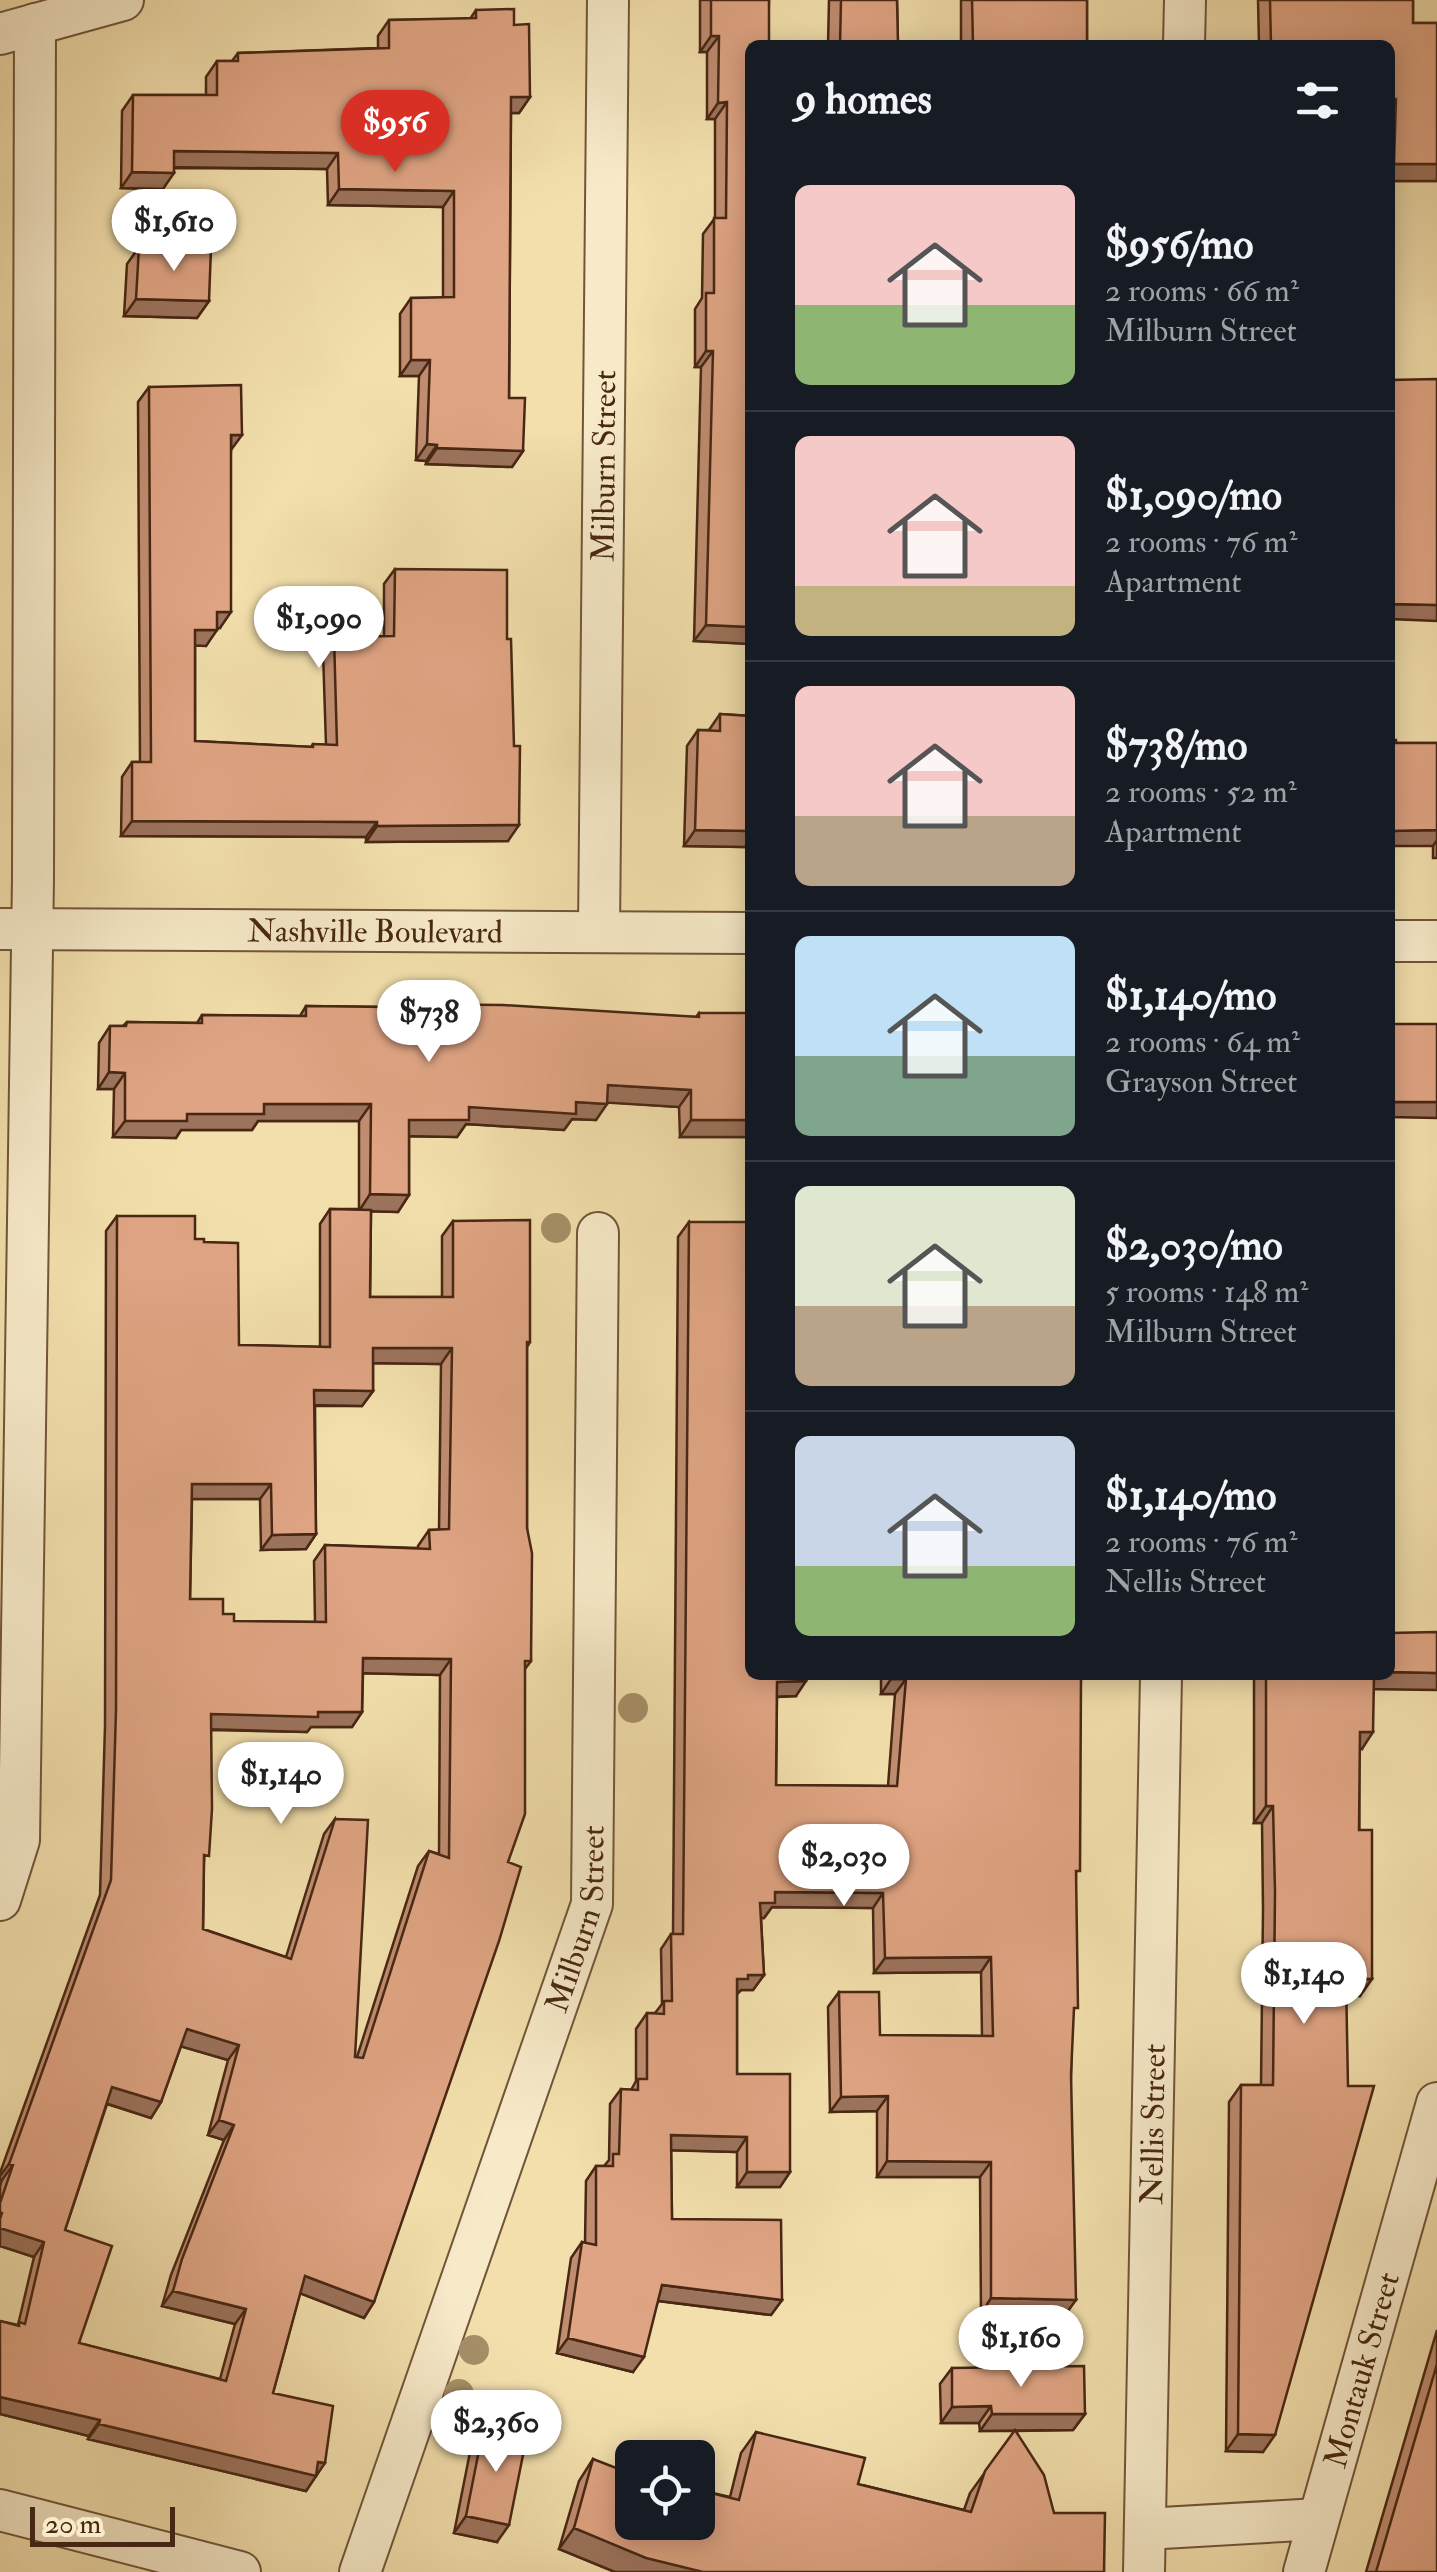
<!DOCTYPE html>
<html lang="en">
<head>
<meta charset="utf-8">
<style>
	body { margin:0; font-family:"IM FELL Double Pica",serif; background:#20242c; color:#f1f3f6; height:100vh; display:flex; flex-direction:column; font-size:38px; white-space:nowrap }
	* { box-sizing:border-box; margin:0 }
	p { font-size:32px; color:#9ea1a6 }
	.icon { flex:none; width:55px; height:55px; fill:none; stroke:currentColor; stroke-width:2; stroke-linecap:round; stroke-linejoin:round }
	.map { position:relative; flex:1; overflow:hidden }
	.sheet { position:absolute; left:745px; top:40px; width:650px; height:1640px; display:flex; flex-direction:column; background:#171b24; border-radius:15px; box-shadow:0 5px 25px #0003 }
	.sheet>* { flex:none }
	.fabs { position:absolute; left:615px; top:2440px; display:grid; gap:20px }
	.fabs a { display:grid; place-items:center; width:100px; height:100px; border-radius:15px; background:#171b24; box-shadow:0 5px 25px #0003; font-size:50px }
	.scale { position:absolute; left:30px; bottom:25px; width:145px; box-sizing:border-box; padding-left:10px; border:5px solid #482713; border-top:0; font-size:28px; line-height:35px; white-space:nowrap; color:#482713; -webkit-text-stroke:8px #f7eac9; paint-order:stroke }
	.price { position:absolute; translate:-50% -85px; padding:0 22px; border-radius:35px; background:#fff; color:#222; font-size:32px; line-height:65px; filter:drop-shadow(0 2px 5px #0008) }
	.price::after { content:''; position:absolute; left:50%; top:60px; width:30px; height:22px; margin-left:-15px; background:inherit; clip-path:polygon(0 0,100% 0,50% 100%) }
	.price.selected { background:#d93025; color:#fff }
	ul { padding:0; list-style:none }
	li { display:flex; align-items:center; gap:30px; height:250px; padding:0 50px }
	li+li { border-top:2px solid #363941 }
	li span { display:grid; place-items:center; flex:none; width:280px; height:200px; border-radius:15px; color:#555 }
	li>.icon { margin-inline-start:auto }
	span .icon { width:120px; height:120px; fill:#fffc; stroke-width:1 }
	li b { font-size:42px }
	h2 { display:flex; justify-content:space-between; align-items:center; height:120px; padding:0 50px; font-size:42px }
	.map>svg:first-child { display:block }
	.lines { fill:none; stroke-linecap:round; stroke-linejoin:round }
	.street-casing { stroke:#725539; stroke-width:44 }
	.street { stroke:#f7eac9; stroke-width:40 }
	.tree { fill:#a58f68 }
	.wall { fill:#c08d71; stroke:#482713; stroke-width:2.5; fill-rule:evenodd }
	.shaded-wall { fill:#9c735c; stroke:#482713; stroke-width:2.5 }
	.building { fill:#dfa483; stroke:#482713; stroke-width:2.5; fill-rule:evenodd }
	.labels { text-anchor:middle; stroke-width:9; stroke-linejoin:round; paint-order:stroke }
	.street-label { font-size:32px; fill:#482713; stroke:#f7eac9 }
</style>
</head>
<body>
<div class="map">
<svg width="1437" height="2572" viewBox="0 0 1437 2572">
	<rect width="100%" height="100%" fill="#f2dfac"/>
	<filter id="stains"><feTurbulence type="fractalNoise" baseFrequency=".002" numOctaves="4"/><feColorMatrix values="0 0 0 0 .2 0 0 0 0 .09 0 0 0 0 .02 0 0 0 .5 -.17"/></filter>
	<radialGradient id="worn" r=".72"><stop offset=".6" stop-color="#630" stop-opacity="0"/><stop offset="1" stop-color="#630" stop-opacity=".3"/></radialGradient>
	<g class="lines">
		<defs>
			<g id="street">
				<path d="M0,34L123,0"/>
				<path d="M1184,45L1185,0"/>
				<path id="s1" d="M0,929L750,933"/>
				<path id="s2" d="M599,931L608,0"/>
				<path d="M1390,941H1437"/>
				<path d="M0,1900L19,1840L33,878L35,24"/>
				<path d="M0,2510L240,2572"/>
				<path d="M1145,2529L1318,2519"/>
				<path id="s3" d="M360,2572L592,1904L598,1233"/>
				<path id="s4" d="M1144,2572L1161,1675"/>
				<path id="s5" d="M1304,2572L1437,2103"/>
			</g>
		</defs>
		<use href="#street" class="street-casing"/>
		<use href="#street" class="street"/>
	</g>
	<g class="tree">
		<circle cx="556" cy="1228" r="15"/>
		<circle cx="633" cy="1708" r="15"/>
		<circle cx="474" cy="2350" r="15"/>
		<circle cx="459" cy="2394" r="15"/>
	</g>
	<path class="wall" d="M700,0H769L750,644L694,641L701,367H695V309L702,298L703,234L715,218V119H707V52H700Z
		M829,0H897L898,45H828Z
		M961,0H1087V45H961Z
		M1258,0H1413V23H1437V181H1390V45H1259Z
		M476,10L514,25L530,97L519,113H511L509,398L523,451L512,467L426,464V461L416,460L419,376H400V314L411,298H443V207L328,205L327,169L174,168L163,189L121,188L122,111L133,95H206V77L217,61H232L238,53L378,48V36L389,20L470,19Z
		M139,247L209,301L197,318L124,316L127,264Z
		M149,387L231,450L220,628H217L206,646L195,645V741L311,747L313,744L326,745L323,652L334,637L384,636V584L395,569L507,639L508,841L366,842V837L121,836L122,777L132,762H140L138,402Z
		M720,714L750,716V841L745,847L684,846L687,746L698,730H709Z
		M1396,743H1437V858H1433V846Z
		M387,1004L696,1017L699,1013L748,1137H680L679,1107L607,1102L596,1120L572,1119L564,1130L466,1124L457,1137L409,1136V1195L398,1212L371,1211L370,1297H442V1236L453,1221L530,1342L527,1347V1528L531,1661L525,1669L508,1862L374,2302L364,2318L300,2293L273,2393L317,2474L306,2491L88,2439L89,2436L0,2414V2321L18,2325L34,2257L0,2246V2186L2,2180H0V2173L100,1895L105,1726L106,1231L117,1216L204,1242L239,1345L320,1347V1224L330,1209H359V1121H258L252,1130H181L176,1138L113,1137L114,1089H98L99,1043L110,1026H123L127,1022L197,1023L202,1015L300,1016L306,1006L385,1007ZM373,1363L441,1364L439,1530H429L418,1546V1548L325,1545L314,1561L315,1622L234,1621L223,1614L190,1599L192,1499H260L261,1550L306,1549L316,1534L315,1406H362L373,1391ZM363,1673L440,1675L439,1854L429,1851L418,1866L357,2057H355L335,1819L324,1834L286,1957L203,1929L204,1863L211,1730L307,1732L311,1727H352L362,1712ZM181,2046L228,2060L208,2135L224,2140L171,2275L162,2306L235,2324L220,2379L79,2343L65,2230L107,2104L151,2118L161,2102Z
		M689,1222L796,1696L777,1697L776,1785L888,1786L895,1694H881V1675H1081L1065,2315L981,2314L980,2177H877V2111L830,2112L828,2007L839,1992L880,2035L982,2036L981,1972L874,1973L873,1908L772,1907L764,1918H761L764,1975L753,1990H741L737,1994V2074L790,2172L780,2187H737V2152L671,2150L672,2219L782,2300L771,2315L658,2301L633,2372L557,2353L571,2258L582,2242L585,2243L586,2181L596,2166H604L609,2160L610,2104L621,2089L631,2090L636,2081V2029L647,2013H655L662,2004L661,1949L671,1934H673L678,1237Z
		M1254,1675H1390L1374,1689L1362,1749L1359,1748L1360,1996H1347L1263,2452L1226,2451L1229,2102L1241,2085H1261L1263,1909L1262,1823H1254Z
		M1437,2330V2572H1366Z
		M952,2368L1085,2414L1073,2430L1016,2431L1054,2513L1104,2572H615L559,2549L579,2481L593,2459L698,2522V2492L699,2490L730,2497L741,2453L756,2432L858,2484L964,2510L970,2493L1015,2431H980L979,2423H941L940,2384Z
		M484,2425L497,2542L454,2533L472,2442Z"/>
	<path class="shaded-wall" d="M711,36H719L707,52H700Z
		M511,97H530L519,113H500Z
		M727,102L715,119H707L718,103Z
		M174,151L338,153L327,169L163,167Z
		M1394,164H1437V181H1390V170Z
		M132,172L174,173L163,189L121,188Z
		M339,189L454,191L443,207L328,205Z
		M136,299L209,301L197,318L124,316Z
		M706,351H713L701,367H695Z
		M411,360H430L419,376H400Z
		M231,435H242L231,450Z
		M427,444L437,445L426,461L416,460Z
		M437,448L523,451L512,467L426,464Z
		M1390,604L1437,605V621L1390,619Z
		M217,612H231L220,628H206Z
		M706,625L750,627V644L694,641Z
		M195,630H217L206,646L184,645Z
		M132,821L377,822L366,837L121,836Z
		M519,825L508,841L366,842L377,826Z
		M695,830L750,831V841L745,847L684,846Z
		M1437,830V840L1433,846H1390V831Z
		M109,1072L125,1073L114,1089H98Z
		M608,1085L691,1090L679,1107L596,1102Z
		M576,1102L607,1104L596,1120L572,1119L564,1130L466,1124L457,1137L397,1136L409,1120L469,1107Z
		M1390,1102H1437V1118L1390,1117Z
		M264,1104H371L359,1121H258L252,1130H181L176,1138L113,1137L125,1121Z
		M691,1120H750V1134L748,1137H680Z
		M370,1194L409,1195L398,1212L359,1211Z
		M373,1348H452L441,1364L362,1363Z
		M314,1390L373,1391L362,1406L304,1405Z
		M192,1484H271L260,1499H181Z
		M316,1534L306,1549L261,1550L272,1535Z
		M363,1658L451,1659L440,1675L353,1673Z
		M1390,1672L1437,1673V1690L1362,1689L1372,1675H1390Z
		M891,1679H906L895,1694H881Z
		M806,1681L796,1696L766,1697L777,1682Z
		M318,1712H362L352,1727H311L307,1732L200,1729L211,1714Z
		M1360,1732H1373L1362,1749L1348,1748Z
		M1266,1806H1273L1262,1823H1254Z
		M775,1892L883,1893L873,1908L772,1907L764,1918H749L760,1903Z
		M991,1957L981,1972L874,1973L885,1958Z
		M748,1975H764L753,1990H741L737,1994V1979Z
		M1346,1979H1372L1360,1996H1335Z
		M187,2029L239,2045L228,2060L176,2045Z
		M112,2087L161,2102L151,2118L102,2102Z
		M888,2096L877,2111L830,2112L841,2097Z
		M219,2120L234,2125L224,2140L208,2135Z
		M671,2135L747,2137L737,2152L660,2150Z
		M887,2161L991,2162L980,2177H877Z
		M9,2164L13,2165L2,2180H0V2176Z
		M747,2172H790L780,2187H737Z
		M0,2228L44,2242L34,2257L0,2246Z
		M305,2276L374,2302L364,2318L294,2291Z
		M662,2285L782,2300L771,2315L651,2300Z
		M173,2291L246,2309L235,2324L162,2306Z
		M991,2298L1076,2300L1065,2315L981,2314Z
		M568,2338L644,2357L633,2372L557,2353Z
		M0,2397L100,2420L89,2436L0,2414Z
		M991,2406L979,2423H941L952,2407Z
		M992,2414H1085L1073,2430L980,2431Z
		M99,2424L325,2463L306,2491L88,2439Z
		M1238,2434L1275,2435L1263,2452L1226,2451Z
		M466,2516L509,2525L497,2542L454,2533Z
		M574,2528L703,2572H615L559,2549Z"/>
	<path class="building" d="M711,0H769V45H750V627L706,625L713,351H706V293H714V218H726L727,102L718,103L719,36H711Z
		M841,0H897L898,45H840Z
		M972,0H1087V45H973Z
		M1270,0H1413V23H1437V164H1394L1396,99H1390V45H1271Z
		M514,9V25L529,24L530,97H511L509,398H525L523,451L437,448V445L427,444L430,360H411V298L454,297V191L339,189L338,153L174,151V173L132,172L133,95H217V61H238V53L389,48V20L476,18V10Z
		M139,247L211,248L209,301L136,299Z
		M1437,379V605L1390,604V380Z
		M241,385L242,435H231V612H217V630H195V741L313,747V744L337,745L334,637L394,636L395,569L507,570V639H511L514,746H520L519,825L377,826V822L132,821V762H151L149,387Z
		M720,714L750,716V831L695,830L698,730L720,731Z
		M1390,740H1396V743H1437V830L1390,831Z
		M387,1004L503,1005L699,1017V1013H750V1120H691V1090L608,1085L607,1104L576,1102V1114L469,1107V1120H409V1195L370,1194L371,1104H264V1114H187V1121H125V1073L109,1072L110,1026H126L127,1022L202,1023V1015L306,1016V1006L387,1007Z
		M1390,1024H1437V1102H1390Z
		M330,1209L371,1210L370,1297H453V1221L530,1220V1342H527V1528L532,1553L531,1661H525V1814L508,1862L521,1867L499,1941L374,2302L305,2276L273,2393L333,2406L325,2463L318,2462L316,2476L99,2424L100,2420L0,2397V2321L19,2326V2322L25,2324L44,2242L0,2228V2219L2,2213L0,2212V2203L13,2165L9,2164L111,1880L116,1710L117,1216H195V1239H204V1242L238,1243L239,1345L330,1347ZM373,1348H452L449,1529L429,1530L430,1549L325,1545L326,1622L234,1621V1614H223V1599H190L192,1484H271L272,1535L316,1534L314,1390L373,1391ZM363,1658L451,1659L449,1858L429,1851L363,2058L355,2057L368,1820L335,1819L291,1959L203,1929L204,1855L209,1856L212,1809L211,1714L318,1717V1712H362ZM187,2029L239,2045L219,2120L234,2125L182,2259L173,2291L246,2309L226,2381L79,2343L112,2246L65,2230L112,2087L161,2102Z
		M689,1222H750V1675H806V1681L777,1682L776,1785L897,1786L906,1679H891V1675H1081L1080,1871H1076L1078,2008H1074L1071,2075L1076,2300L991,2298V2162L887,2161L888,2096L841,2097L839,1992H879L880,2035L993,2036L991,1957L885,1958L883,1893L775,1892V1903H760L764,1975H748V1979H737V2074H790V2172H747V2137L671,2135L672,2219L781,2220L782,2300L662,2285L644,2357L568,2338L582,2242L596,2245V2166H613V2154H619L621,2089L638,2090V2079H647V2013L664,2014V2001H672L671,1934H683Z
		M1437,1632V1673L1390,1672V1633Z
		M1266,1675H1374L1373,1732H1360L1359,1830H1372V1979H1346L1348,2086H1374L1275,2435L1238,2434L1241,2085H1273L1275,1892L1273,1806H1266Z
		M1437,2364V2572H1376Z
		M1084,2366L1085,2414H992L991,2406L952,2407V2368Z
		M484,2425L527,2435L509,2525L466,2516Z
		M1015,2430L1044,2475L1054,2513H1105L1104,2572H703L646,2558L574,2528L593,2459L632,2474V2522H698V2497L699,2490L739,2500L756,2432L865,2458L858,2484L971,2512L985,2471Z"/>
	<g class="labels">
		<g class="street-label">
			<text dy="11" stroke="none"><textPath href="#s2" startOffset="465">Milburn Street</textPath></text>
			<text dy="11" stroke="none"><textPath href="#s1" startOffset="375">Nashville Boulevard</textPath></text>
			<text dy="11" stroke="none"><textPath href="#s3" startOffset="690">Milburn Street</textPath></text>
			<text dy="11" stroke="none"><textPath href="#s4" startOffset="448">Nellis Street</textPath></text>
			<text dy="11" stroke="none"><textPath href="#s5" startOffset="210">Montauk Street</textPath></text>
		</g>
	</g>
	<rect width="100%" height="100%" filter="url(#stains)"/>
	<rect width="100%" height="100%" fill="url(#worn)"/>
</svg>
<div class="fabs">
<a><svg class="icon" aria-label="locate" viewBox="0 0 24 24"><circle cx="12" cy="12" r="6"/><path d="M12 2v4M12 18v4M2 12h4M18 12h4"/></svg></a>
</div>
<div class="scale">20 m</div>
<b class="price selected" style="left:395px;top:175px">$956</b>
<b class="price" style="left:174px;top:274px">$1,610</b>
<b class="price" style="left:319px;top:671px">$1,090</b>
<b class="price" style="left:429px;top:1065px">$738</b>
<b class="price" style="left:281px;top:1827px">$1,140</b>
<b class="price" style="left:844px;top:1909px">$2,030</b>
<b class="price" style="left:1304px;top:2027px">$1,140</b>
<b class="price" style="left:1021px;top:2390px">$1,160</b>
<b class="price" style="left:496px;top:2475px">$2,360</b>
<section class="sheet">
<h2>9 homes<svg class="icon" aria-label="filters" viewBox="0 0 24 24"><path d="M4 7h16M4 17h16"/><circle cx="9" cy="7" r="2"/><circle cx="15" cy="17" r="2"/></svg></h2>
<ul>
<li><span style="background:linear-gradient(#f6c9c9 60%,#8fb573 0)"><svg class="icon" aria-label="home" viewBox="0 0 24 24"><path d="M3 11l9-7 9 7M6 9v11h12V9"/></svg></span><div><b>$956/mo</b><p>2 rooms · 66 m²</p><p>Milburn Street</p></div></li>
<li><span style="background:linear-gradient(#f6c9c9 75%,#c2b280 0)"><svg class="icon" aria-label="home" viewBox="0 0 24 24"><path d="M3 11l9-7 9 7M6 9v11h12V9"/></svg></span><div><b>$1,090/mo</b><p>2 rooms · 76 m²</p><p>Apartment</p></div></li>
<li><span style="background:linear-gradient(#f6c9c9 65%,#b9a48a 0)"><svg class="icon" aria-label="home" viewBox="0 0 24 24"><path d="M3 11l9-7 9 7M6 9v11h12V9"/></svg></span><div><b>$738/mo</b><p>2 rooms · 52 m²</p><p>Apartment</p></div></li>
<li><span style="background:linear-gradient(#bfe0f5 60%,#7fa58c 0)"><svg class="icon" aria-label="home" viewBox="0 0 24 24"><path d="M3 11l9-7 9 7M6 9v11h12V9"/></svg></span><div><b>$1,140/mo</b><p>2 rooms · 64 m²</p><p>Grayson Street</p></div></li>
<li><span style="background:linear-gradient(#dfe7d0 60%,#b9a48a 0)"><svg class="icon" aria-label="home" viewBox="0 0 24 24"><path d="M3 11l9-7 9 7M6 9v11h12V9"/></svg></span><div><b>$2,030/mo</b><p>5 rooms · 148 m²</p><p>Milburn Street</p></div></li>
<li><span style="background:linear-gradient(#c9d6e8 65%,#8fb573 0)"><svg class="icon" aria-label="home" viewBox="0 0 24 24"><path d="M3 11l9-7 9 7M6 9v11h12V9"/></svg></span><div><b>$1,140/mo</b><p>2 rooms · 76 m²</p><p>Nellis Street</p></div></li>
</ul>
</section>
</div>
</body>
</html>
